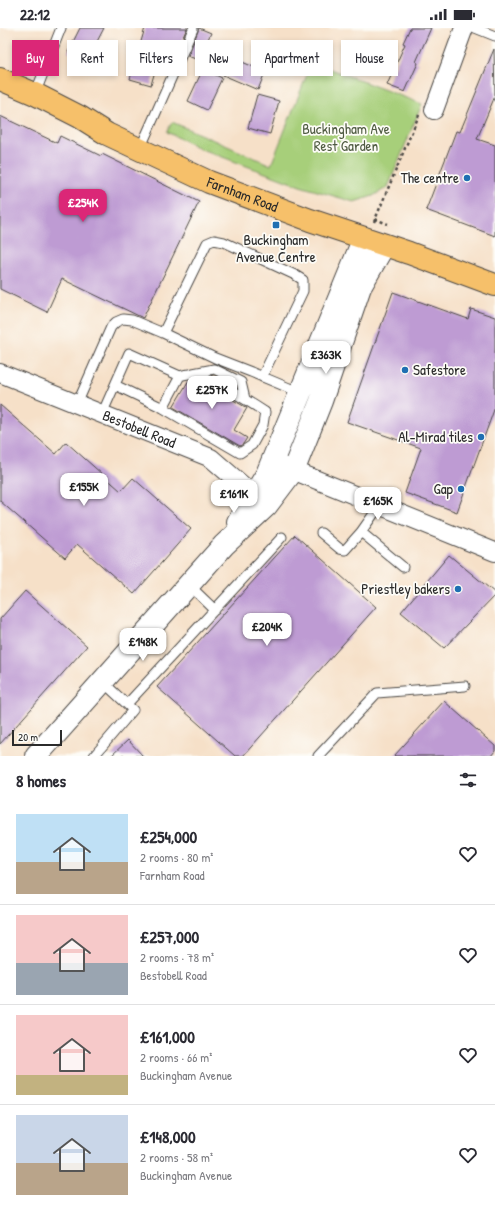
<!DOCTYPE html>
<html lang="en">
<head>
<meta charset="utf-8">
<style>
	body { margin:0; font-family:"Patrick Hand",sans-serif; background:#f7f7f7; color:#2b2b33; height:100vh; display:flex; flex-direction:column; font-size:15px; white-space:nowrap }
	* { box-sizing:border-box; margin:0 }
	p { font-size:13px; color:#7c7c81 }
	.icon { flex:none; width:22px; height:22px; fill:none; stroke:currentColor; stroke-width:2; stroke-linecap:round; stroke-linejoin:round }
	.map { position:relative; height:728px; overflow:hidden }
	.panel { display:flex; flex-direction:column; background:#fff; flex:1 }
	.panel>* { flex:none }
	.top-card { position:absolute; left:12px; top:12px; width:471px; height:36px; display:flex; gap:8px }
	.scale { position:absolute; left:12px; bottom:10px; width:50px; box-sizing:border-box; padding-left:4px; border:2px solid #2b2b2b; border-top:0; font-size:11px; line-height:14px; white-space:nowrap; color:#2b2b2b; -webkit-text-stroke:3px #fdfcf7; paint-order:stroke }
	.price { position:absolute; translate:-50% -34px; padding:0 9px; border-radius:8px; background:#fff; color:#222; font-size:13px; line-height:26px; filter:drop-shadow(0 1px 2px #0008) }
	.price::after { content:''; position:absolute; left:50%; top:24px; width:12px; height:9px; margin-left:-6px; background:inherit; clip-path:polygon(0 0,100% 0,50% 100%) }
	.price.selected { background:#db2777; color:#fff }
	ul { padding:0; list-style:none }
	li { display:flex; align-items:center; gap:12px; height:100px; padding:0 16px }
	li+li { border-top:1px solid #e1e1e2 }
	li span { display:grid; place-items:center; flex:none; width:112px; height:80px; border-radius:0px; color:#555 }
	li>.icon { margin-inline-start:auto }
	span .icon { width:48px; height:48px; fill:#fffc; stroke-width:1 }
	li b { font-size:17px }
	h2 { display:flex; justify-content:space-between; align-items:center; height:48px; padding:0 16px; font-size:17px }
	.pill { padding:0 14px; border-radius:0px; background:#fff; box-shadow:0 2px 6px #0003; font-size:14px; line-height:36px }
	.pill.selected { background:#db2777; color:#fff }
	.status { display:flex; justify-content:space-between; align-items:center; height:28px; padding:0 20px; background:#fff; direction:ltr }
	.status svg { height:11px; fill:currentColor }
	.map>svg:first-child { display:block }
	.green { fill:#a7cf7a; stroke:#697d52 }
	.building { fill:#be9bd3 }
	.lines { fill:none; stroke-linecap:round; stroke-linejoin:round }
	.service-casing { stroke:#494643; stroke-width:11 }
	.minor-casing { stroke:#494643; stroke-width:20 }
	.tertiary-casing { stroke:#494643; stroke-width:24 }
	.primary-casing { stroke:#494643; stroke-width:24 }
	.path { stroke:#494643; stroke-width:2.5; stroke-dasharray:3 3; stroke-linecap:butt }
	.service { stroke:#fff; stroke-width:9 }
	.minor { stroke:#fff; stroke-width:18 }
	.tertiary { stroke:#fff; stroke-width:22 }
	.primary { stroke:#f6c06b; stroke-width:22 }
	.poi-dot { fill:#1f6fb2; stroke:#fdfcf7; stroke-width:1.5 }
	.labels { text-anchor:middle; stroke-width:3.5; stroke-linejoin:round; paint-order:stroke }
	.park-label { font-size:15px; fill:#505c43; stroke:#fdfcf7 }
	.poi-label { font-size:15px; fill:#2b2b2b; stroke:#fdfcf7; text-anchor:end }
	.street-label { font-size:15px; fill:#2b2b2b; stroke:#fdfcf7 }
</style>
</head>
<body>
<div class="status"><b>22:12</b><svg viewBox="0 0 49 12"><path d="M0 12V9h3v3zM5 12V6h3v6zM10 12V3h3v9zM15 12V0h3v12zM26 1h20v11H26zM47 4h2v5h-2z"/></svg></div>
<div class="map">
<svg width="495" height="728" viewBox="0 0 495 728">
	<rect width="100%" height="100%" fill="#fdfcf7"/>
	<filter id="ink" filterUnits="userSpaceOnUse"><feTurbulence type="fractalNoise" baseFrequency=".025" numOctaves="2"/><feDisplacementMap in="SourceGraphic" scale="8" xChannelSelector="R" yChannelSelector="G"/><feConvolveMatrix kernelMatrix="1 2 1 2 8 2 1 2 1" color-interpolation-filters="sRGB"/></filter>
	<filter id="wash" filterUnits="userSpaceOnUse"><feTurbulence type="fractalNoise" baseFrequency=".012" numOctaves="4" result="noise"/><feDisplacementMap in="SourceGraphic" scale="16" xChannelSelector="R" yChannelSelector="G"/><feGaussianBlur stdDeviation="0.9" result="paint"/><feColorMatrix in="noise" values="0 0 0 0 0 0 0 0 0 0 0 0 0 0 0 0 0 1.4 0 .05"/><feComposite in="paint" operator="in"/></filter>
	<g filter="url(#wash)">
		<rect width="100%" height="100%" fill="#f6e0c8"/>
		<path class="green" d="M312,34L422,76L388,159L373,168L354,174L300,158L268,146L201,121L167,104L172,94L271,137Z"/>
		<g id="blocks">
			<path class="building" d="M80,0H104L87,33L68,24Z
				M145,0H187L177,23L173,21V23L162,18L151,57L130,51Z
				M199,0L211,5L198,32L188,28L198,3Z
				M410,0H431L416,34L418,35L405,64L387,57L405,16L403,15Z
				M494,21L495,68L477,111L495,117V208L426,182L456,103L460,104Z
				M231,29L265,44L258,62L223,47Z
				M203,41L222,50L207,82L188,73Z
				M257,67L279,73L270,106L248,100Z
				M0,88L57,115L60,108L101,128L102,126L199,174L143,290L62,251L47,284L0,261Z
				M393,264L468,291L471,281L495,289V379L457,484L405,465L421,420L347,394Z
				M189,352L195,353L214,361L247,380L234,402L247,410L243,416L240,418L173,379Z
				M0,377L56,426L66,414L121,463L133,450L191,501L134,566L77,516L65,530L0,473Z
				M295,507L376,579L243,728H235L157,659Z
				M449,527L495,565V567L444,620L401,584Z
				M25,563L87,618L0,716V591Z
				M444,673L495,718V723L491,728H394Z
				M128,712L143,728H111Z"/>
		</g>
	</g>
	<g filter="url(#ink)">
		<use href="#blocks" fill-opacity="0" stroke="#494643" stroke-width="1"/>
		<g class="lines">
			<defs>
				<path id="service" d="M475,0L495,8
					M35,66L61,0
					M140,121L193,1
					M163,305L207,215L214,212L224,214L295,247L303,252V263L262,349
					M193,345L214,341L241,354L245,371
					M77,376L111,299L116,294L123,291L132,292L163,305L215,330L251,344L301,365
					M163,380L240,425L252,417L263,397L265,384C251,375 205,345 189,346C186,346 183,347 180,348
					M102,386L129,325L180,348L163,380L115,357
					M361,504L403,539
					M321,505L340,521L345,522L361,504L380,477
					M189,557L215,582
					M127,676L282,509
					M94,728L133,682L103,654
					M318,728L377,665L465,658"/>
				<g id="minor">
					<path d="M434,82L464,0"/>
					<path id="s1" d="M0,345L211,430L264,476"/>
					<path d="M280,437L495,524"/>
				</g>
				<path id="tertiary" d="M238,494L267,446L364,210
					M36,728L224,517L266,478L294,441L321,373L360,259L384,217"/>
				<g id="primary">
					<path id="s2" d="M0,51L35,66L80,89L107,106L209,154L310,192L409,225L495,257"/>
				</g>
			</defs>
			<use href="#service" class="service-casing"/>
			<use href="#minor" class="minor-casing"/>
			<use href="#tertiary" class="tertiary-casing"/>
			<use href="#primary" class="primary-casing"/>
			<path class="path" d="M375,191L388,196
				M374,194L419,87"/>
			<use href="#service" class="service"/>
			<use href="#minor" class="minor"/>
			<use href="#tertiary" class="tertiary"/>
			<use href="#primary" class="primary"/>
		</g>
	</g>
	<g class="poi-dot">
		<circle cx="467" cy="150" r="4"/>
		<rect x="272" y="193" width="8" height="8" rx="2"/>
		<circle cx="405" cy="342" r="4"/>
		<circle cx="481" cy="409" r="4"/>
		<circle cx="461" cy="461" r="4"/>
		<circle cx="458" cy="561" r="4"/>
	</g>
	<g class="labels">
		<g class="park-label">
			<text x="346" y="106">Buckingham Ave<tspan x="346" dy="17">Rest Garden</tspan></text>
		</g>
		<g class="poi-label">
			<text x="459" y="155">The centre</text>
			<text x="276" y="217" text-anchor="middle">Buckingham<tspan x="276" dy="17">Avenue Centre</tspan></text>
			<text x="413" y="347" text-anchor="start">Safestore</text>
			<text x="473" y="414">Al-Mirad tiles</text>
			<text x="453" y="466">Gap</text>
			<text x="450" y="566">Priestley bakers</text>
		</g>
		<g class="street-label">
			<text dy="5" stroke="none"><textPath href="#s2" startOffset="269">Farnham Road</textPath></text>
			<text dy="5" stroke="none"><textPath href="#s1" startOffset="150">Bestobell Road</textPath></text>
		</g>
	</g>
</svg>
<div class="scale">20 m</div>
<b class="price selected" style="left:83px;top:195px">£254K</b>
<b class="price" style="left:326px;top:347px">£363K</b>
<b class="price" style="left:212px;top:382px">£257K</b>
<b class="price" style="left:84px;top:479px">£155K</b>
<b class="price" style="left:234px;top:486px">£161K</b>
<b class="price" style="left:378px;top:493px">£165K</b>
<b class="price" style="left:267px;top:619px">£204K</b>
<b class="price" style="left:143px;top:634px">£148K</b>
<div class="top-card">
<a class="pill selected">Buy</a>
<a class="pill">Rent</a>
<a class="pill">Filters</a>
<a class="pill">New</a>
<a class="pill">Apartment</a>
<a class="pill">House</a>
</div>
</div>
<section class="panel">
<h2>8 homes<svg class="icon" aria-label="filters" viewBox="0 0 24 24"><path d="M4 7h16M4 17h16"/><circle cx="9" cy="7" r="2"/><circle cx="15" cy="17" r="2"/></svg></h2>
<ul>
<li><span style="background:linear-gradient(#bfe0f5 60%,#b9a48a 0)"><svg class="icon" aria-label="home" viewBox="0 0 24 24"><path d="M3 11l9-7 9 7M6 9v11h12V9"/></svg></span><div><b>£254,000</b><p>2 rooms · 80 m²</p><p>Farnham Road</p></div><svg class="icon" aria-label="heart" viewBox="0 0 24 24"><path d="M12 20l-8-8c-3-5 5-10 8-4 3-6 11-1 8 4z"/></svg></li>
<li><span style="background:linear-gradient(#f6c9c9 60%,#9aa5b1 0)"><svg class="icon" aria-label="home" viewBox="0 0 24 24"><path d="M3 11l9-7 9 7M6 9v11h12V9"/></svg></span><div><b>£257,000</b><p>2 rooms · 78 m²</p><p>Bestobell Road</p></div><svg class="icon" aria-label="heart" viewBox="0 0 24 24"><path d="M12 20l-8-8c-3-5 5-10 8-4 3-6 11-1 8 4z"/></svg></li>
<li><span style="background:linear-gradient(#f6c9c9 75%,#c2b280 0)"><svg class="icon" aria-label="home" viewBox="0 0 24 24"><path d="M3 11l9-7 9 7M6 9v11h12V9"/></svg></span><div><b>£161,000</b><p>2 rooms · 66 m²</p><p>Buckingham Avenue</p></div><svg class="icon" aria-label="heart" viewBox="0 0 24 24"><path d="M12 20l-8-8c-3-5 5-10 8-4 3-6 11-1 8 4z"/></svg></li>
<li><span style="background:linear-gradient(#c9d6e8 60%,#b9a48a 0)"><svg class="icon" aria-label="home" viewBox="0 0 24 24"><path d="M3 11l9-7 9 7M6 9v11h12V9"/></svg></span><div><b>£148,000</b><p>2 rooms · 58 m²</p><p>Buckingham Avenue</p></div><svg class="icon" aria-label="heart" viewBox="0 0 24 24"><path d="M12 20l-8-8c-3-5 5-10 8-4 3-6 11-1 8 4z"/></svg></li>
</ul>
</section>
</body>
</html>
